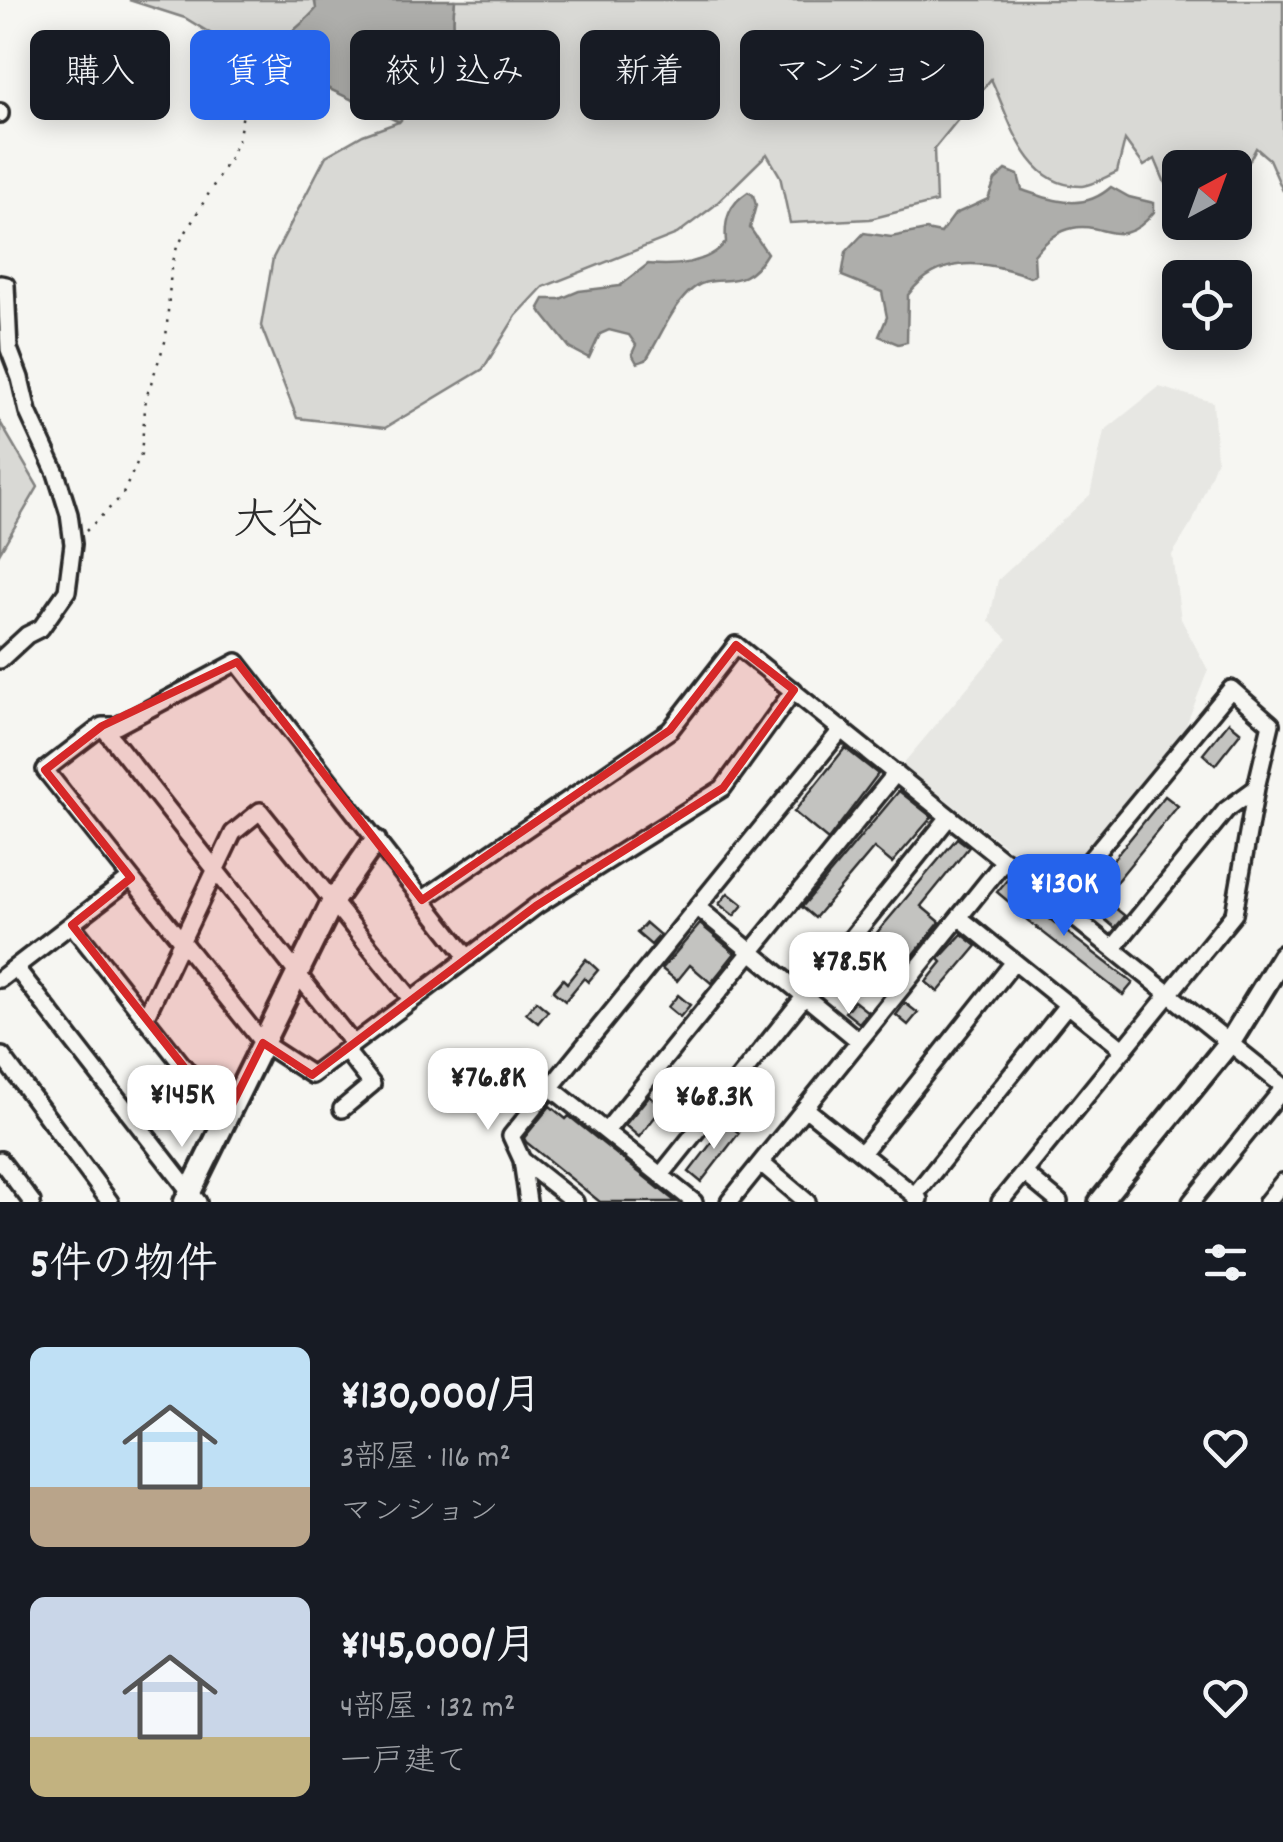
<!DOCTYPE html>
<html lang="ja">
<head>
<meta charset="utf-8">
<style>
	body { margin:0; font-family:Dekko,"Klee One",sans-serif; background:#20242c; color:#f1f3f6; height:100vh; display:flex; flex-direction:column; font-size:38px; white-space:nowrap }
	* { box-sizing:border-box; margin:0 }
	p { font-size:32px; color:#9ea1a6 }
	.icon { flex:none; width:55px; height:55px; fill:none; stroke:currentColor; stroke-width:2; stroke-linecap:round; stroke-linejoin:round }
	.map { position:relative; height:1202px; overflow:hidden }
	.side { display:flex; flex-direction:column; background:#171b24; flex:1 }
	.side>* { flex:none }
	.banner { position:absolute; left:30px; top:30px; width:1225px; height:90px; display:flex; gap:20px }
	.needle { width:65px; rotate:41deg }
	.fabs { position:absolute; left:1162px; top:150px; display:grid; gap:20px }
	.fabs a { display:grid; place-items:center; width:90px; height:90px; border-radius:15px; background:#171b24; box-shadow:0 5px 25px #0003; font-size:50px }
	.price { position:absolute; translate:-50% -85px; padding:0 22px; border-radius:20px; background:#fff; color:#222; font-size:32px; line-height:65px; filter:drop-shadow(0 2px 5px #0008) }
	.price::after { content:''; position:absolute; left:50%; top:60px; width:30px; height:22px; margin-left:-15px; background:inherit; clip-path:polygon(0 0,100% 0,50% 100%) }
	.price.selected { background:#2563eb; color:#fff }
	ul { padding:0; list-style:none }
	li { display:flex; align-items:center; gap:30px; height:250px; padding:0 30px }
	li span { display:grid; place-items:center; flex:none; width:280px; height:200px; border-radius:15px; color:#555 }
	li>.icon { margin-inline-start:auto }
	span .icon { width:120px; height:120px; fill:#fffc; stroke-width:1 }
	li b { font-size:42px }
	h2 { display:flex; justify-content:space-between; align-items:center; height:120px; padding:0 30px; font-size:42px }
	.tag { padding:0 35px; border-radius:15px; background:#171b24; box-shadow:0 5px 25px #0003; font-size:35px; line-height:90px }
	.tag.selected { background:#2563eb; color:#fff }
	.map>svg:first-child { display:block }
	.built { fill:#e7e7e3 }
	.green { fill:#d9d9d5; stroke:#828280; stroke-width:2.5 }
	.water { fill:#aeaeab; stroke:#7a7a78; stroke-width:2.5 }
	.building { fill:#c3c3c0; stroke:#2b2b2b; stroke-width:2.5 }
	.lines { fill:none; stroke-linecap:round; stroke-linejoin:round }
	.minor-casing { stroke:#2b2b2b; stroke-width:22 }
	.tertiary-casing { stroke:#2b2b2b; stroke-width:28 }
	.path { stroke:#2b2b2b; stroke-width:2.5; stroke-dasharray:2.5 8; stroke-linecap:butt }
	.minor { stroke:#f6f6f2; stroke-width:15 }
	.tertiary { stroke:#f6f6f2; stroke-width:20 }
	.marked { fill:#d62828; fill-opacity:0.2; stroke:#d62828; stroke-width:8; stroke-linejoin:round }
	.labels { text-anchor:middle; stroke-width:8; stroke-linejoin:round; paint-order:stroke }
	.quarter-label { font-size:45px; fill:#2b2b2b; stroke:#f6f6f2 }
</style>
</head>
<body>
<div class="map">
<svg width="1283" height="1202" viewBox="0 0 1283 1202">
	<rect width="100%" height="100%" fill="#f6f6f2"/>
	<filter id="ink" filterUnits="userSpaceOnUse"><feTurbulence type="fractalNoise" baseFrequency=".01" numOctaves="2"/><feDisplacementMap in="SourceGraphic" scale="20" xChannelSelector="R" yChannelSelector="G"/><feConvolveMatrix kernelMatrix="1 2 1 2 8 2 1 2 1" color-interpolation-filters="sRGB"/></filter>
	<g filter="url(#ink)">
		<path class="built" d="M1159,387L1213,402L1217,460L1193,521L1172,555L1181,619L1208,670L1183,733L1054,884L902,765L1008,639L989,621L998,580L1090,495L1104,431Z"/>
		<path class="green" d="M129,0H314L317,9C300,28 280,38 268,60L251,58L185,18Z
			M455,0H1283V191L1269,159L1256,148L1235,189V168H1180V195H1170L1155,159L1144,166L1125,140L1117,172C1107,176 1091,186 1080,186C1025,186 1010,119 991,79L934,149L936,202L870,219L790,223L780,176L767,154L714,206L677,234L543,287L516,316L483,369L385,428L297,418L261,326L273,258L326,156L363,135L399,122L410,110C438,110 462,105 474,75C456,45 450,36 455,0Z
			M0,422L38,487L0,552Z"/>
		<path class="water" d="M315,0H455C450,36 456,45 474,75C461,104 438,110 410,110L399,122L268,60C280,38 300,28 316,9Z
			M1006,170L1018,175L1022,190C1055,201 1083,212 1111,187L1129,197L1154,203V212C1121,253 1103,221 1073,228C1057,231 1044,243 1034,255L1035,275L1030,277C988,260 938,254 908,295L907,342L898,344L879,336L887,317L882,292L842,276L846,252L864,233L891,237L926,230L941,233L955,214L988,199L995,180Z
			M748,192L753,195L756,205L750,228L767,253C740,299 715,266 688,293C671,310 659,339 646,360L637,363L632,354L636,345L629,335L609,330L600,334L589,358L570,348L542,313L539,308L544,299H560L579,291L620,286L648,264C674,267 708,264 726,242C724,220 729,204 748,192Z"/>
		<path class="building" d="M1229,722L1241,732L1215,765L1203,754Z
			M845,748L878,774L828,840L794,812Z
			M899,791L932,817L892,863L874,848L815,918L802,907Z
			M1165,796L1178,806L1103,898L1125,916L1115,928L1081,899Z
			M957,838L969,847L921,906L940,922L903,968L885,953L856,986L842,974Z
			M1007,880L1042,913L1133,983L1123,995L1013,909L1015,907L997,892Z
			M728,893L743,905L734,916L719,904Z
			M646,923L660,935L651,945L637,933Z
			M700,924L735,953L711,983L690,965L677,981L662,969Z
			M962,934L977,946L938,992L926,982L942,962L939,959Z
			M586,959L598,970L588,982L584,978L565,1001L553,991L563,979L567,983Z
			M678,995L690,1005L680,1017L668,1007Z
			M536,1001L548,1011L538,1023L526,1013Z
			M854,1001L868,1012L859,1023L845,1012Z
			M905,1003L918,1013L908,1025L896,1015Z
			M649,1096L663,1107L639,1137L625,1125Z
			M550,1106L566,1119L569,1116L676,1202H600L526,1142L524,1138Z
			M727,1123L739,1133L701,1182L689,1172Z"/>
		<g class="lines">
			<defs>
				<path id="minor" d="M0,112V114
					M0,284L6,285L9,349L20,378L28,412L56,473L69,514L73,544L67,591L41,628L27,635L0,660
					M102,726L353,1044
					M131,878L263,1043L312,1075L412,1000L260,811L233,833L145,1018
					M422,900L670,730L736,645L1283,1086
					M697,907L859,1041
					M960,918L1124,1050
					M72,925L225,1119
					M1113,948L1226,810L1256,788
					M16,968L198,1202
					M0,979L131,878L45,770L102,726H117L237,662L468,958
					M412,1000L536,906L723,788L794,690
					M0,1058L2,1056L110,1202
					M550,1087L694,1202
					M805,1108L919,1199
					M342,1109L372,1084L345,1050
					M606,1131L896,773
					M862,1153L1014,962
					M0,1160L32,1202
					M522,1160L575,1202
					M761,1163L807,1202
					M1024,1173L1059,1202
					M661,1175L949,817
					M914,1196L1068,1004
					M528,1202L522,1160L511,1136L842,729
					M729,1202L1005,860
					M1000,1202L1234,914L1256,788L1271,724L1231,689L1056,901
					M1191,1202L1283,1089
					M1267,1202L1283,1182"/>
				<path id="tertiary" d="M185,1202L333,901L375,841
					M1100,1202L1230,1042L1283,956"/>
			</defs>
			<use href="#minor" class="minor-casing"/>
			<use href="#tertiary" class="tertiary-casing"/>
			<path class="path" d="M86,531L122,496L141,454L146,398L166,339L171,269L177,247L231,156L239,136L248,85L254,71"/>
			<use href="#minor" class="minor"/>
			<use href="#tertiary" class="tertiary"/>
		</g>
	</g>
	<path class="marked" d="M736,645L794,690L723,788L536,906L312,1075L263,1043L225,1119L72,925L131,878L45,770L102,726L237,662L422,900L670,730Z"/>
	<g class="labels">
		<g class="quarter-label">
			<text x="278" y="533">大谷</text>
		</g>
	</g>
</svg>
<div class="fabs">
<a><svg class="needle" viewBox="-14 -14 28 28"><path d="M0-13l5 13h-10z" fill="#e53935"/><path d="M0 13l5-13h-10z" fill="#9ea1a6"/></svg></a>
<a><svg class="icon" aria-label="locate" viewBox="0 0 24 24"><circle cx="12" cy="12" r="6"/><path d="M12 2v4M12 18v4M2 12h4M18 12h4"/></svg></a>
</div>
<b class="price selected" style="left:1064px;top:939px">¥130K</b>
<b class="price" style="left:849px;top:1017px">¥78.5K</b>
<b class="price" style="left:488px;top:1133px">¥76.8K</b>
<b class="price" style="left:182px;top:1150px">¥145K</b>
<b class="price" style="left:714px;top:1152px">¥68.3K</b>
<div class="banner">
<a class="tag">購入</a>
<a class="tag selected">賃貸</a>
<a class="tag">絞り込み</a>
<a class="tag">新着</a>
<a class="tag">マンション</a>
</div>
</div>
<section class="side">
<h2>5件の物件<svg class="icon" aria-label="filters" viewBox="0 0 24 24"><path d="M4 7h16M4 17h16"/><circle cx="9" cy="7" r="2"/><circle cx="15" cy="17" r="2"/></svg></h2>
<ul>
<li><span style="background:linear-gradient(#bfe0f5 70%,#b9a48a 0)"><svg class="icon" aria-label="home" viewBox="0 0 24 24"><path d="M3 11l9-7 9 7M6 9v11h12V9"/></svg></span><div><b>¥130,000/月</b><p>3部屋 · 116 m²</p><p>マンション</p></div><svg class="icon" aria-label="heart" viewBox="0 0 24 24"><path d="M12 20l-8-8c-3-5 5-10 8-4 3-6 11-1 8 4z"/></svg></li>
<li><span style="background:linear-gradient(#c9d6e8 70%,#c2b280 0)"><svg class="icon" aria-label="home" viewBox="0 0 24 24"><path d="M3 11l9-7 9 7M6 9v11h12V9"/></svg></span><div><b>¥145,000/月</b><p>4部屋 · 132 m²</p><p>一戸建て</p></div><svg class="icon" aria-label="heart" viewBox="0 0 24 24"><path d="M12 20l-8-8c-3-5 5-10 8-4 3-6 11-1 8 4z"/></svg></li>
</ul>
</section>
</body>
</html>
